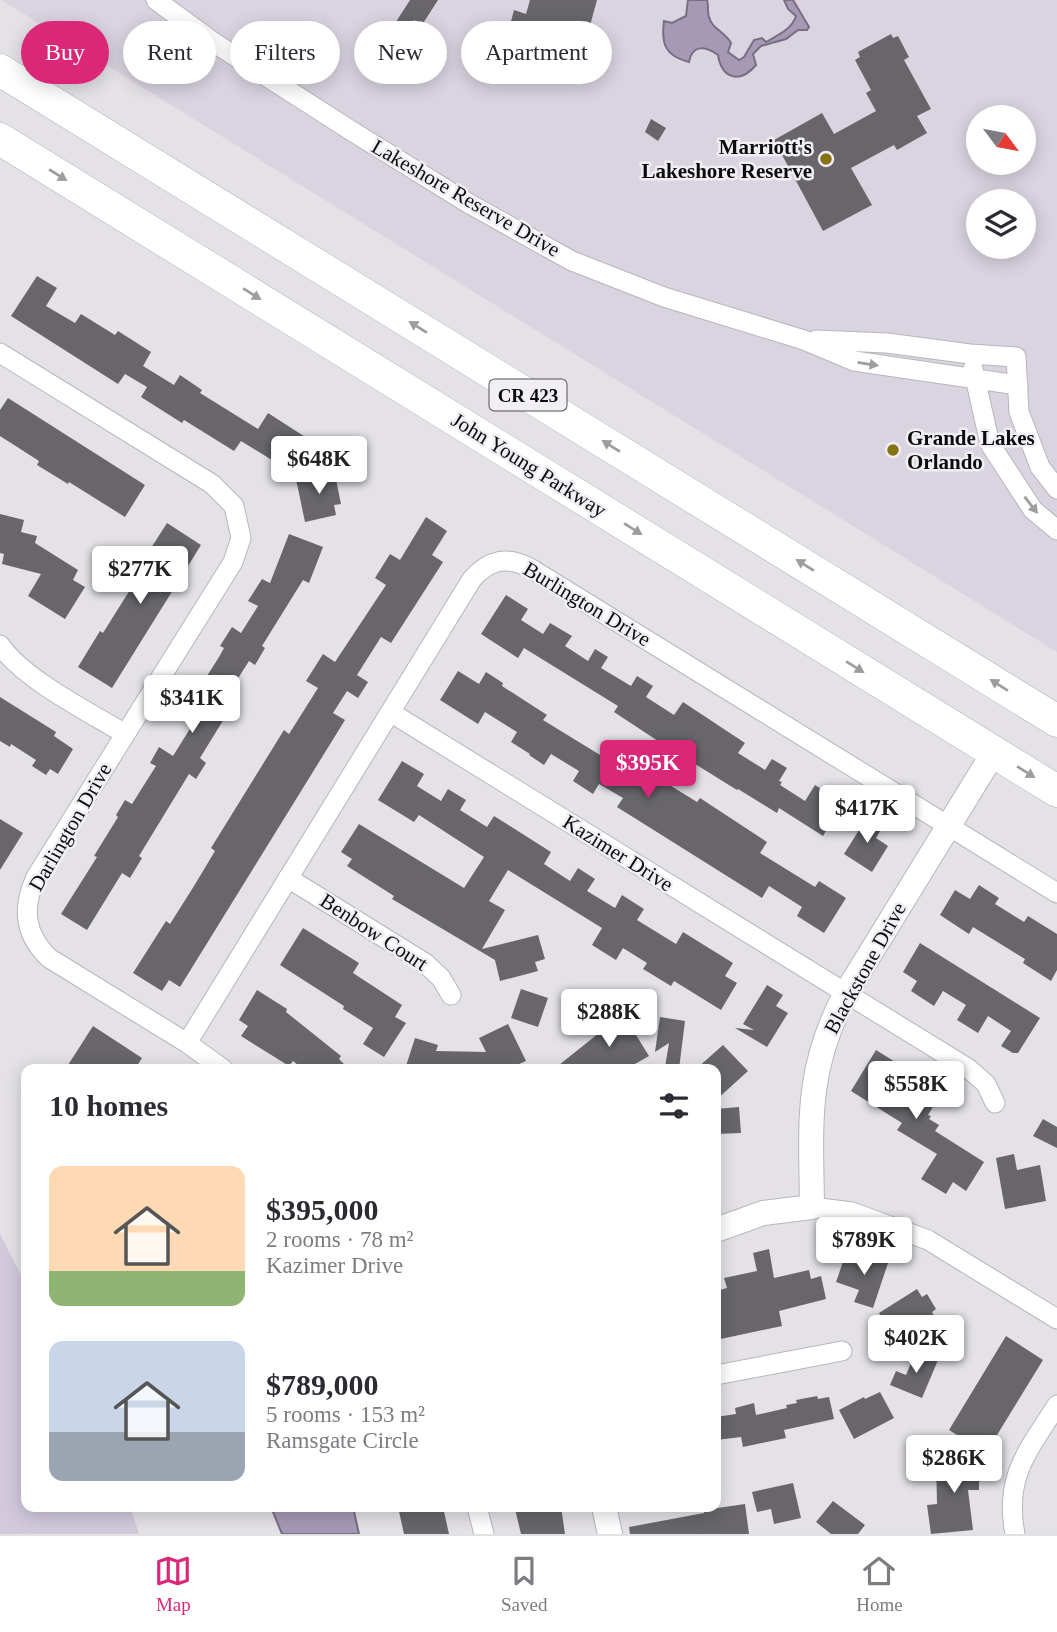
<!DOCTYPE html>
<html lang="en">
<head>
<meta charset="utf-8">
<style>
	body { margin:0; font-family:"Times New Roman",serif; background:#f7f7f7; color:#2b2b33; height:100vh; display:flex; flex-direction:column; font-size:26px; white-space:nowrap }
	* { box-sizing:border-box; margin:0 }
	p { font-size:23px; color:#7c7c81 }
	.icon { flex:none; width:38px; height:38px; fill:none; stroke:currentColor; stroke-width:2; stroke-linecap:round; stroke-linejoin:round }
	.map { position:relative; flex:1; overflow:hidden }
	.sheet { position:absolute; left:21px; top:1064px; width:700px; height:448px; display:flex; flex-direction:column; background:#fff; border-radius:14px; box-shadow:0 4px 18px #0003 }
	.sheet>* { flex:none }
	.banner { position:absolute; left:21px; top:21px; width:700px; height:63px; display:flex; gap:14px }
	.needle { width:46px; rotate:122deg }
	.tools { position:absolute; left:966px; top:105px; display:grid; gap:14px }
	.tools a { display:grid; place-items:center; width:70px; height:70px; border-radius:50%; background:#fff; box-shadow:0 4px 18px #0003; font-size:35px }
	.price { position:absolute; translate:-50% -60px; padding:0 16px; border-radius:7px; background:#fff; color:#222; font-size:23px; line-height:46px; filter:drop-shadow(0 2px 4px #0008) }
	.price::after { content:''; position:absolute; left:50%; top:42px; width:21px; height:16px; margin-left:-10px; background:inherit; clip-path:polygon(0 0,100% 0,50% 100%) }
	.price.on { background:#db2777; color:#fff }
	ul { padding:0; list-style:none }
	li { display:flex; align-items:center; gap:21px; height:175px; padding:0 28px }
	li span { display:grid; place-items:center; flex:none; width:196px; height:140px; border-radius:14px; color:#555 }
	li>.icon { margin-inline-start:auto }
	span .icon { width:84px; height:84px; fill:#fffc; stroke-width:1 }
	li b { font-size:30px }
	h2 { display:flex; justify-content:space-between; align-items:center; height:84px; padding:0 28px; font-size:30px }
	.tag { padding:0 24px; border-radius:32px; background:#fff; box-shadow:0 4px 18px #0003; font-size:24px; line-height:63px }
	.tag.on { background:#db2777; color:#fff }
	.tab-bar { display:flex; justify-content:space-around; align-items:center; height:98px; border-top:2px solid #e1e1e2; background:#fff; font-size:19px; color:#7c7c81 }
	.tab-bar a { display:grid; justify-items:center; gap:4px }
	.tab-bar .on { color:#db2777 }
	.map>svg:first-child { display:block }
	.built { fill:#d9d4e0; fill-rule:evenodd }
	.green { fill:#d2c9dd }
	.water { fill:#a699b6; stroke:#786e83; stroke-width:2 }
	.building { fill:#68666b }
	.lines { fill:none; stroke-linecap:round; stroke-linejoin:round }
	.minor-casing { stroke:#b8b5bb; stroke-width:21 }
	.tertiary-casing { stroke:#b8b5bb; stroke-width:26 }
	.trunk-casing { stroke:#b8b5bb; stroke-width:33 }
	.minor { stroke:#fff; stroke-width:19 }
	.tertiary { stroke:#fff; stroke-width:24 }
	.trunk { stroke:#fff; stroke-width:32 }
	.oneway { fill:#9e9d9e }
	.poi-dot { fill:#867213; stroke:#f1eff4; stroke-width:2.5 }
	.labels { text-anchor:middle; stroke-width:5; stroke-linejoin:round; paint-order:stroke }
	.shield { fill:#f1eff4; stroke:#514f52; stroke-width:2 }
	.shield-label { font-size:19px; font-weight:bold; fill:#0c0b0d }
	.poi-label { font-size:21px; font-weight:bold; fill:#0c0b0d; stroke:#f1eff4; text-anchor:end }
	.street-label { font-size:21px; fill:#0c0b0d; stroke:#f1eff4 }
</style>
</head>
<body>
<div class="map">
<svg width="1057" height="1534" viewBox="0 0 1057 1534">
	<rect width="100%" height="100%" fill="#e4e2e7"/>
	<path class="built" d="M1,0H1057V652ZM978,117H1024V163H978ZM978,201H1024V247H978Z"/>
	<path class="green" d="M0,1234L26,1285V1507H130L139,1534H0Z"/>
	<path class="water" d="M688,0H707C709,5 707,12 709,17C712,29 725,32 731,43L728,52L739,60L744,57L754,40L762,38L766,42C778,35 792,29 796,16L788,9L784,0H793L809,27L807,30H798L786,39L761,46L753,54L756,65C740,84 722,79 718,55C705,45 692,45 689,62C665,56 661,44 664,21L672,23L686,16Z
		M271,1507H353L359,1534H282Z"/>
	<path class="building" d="M410,0H438L422,25L414,20L406,32L394,25Z
		M530,0H597L586,40L597,43L593,61L584,58L579,75L575,74L573,81L551,75L553,70L524,62L525,57L507,52L513,31L509,29L514,10L526,14Z
		M891,34L893,38L898,36L909,57L904,60L931,109L917,116L927,133L897,150L894,145L851,168L872,205L823,231L774,140L822,113L834,134L876,111L866,93L871,90L855,60L860,57L858,52Z
		M651,119L666,128L658,141L645,132Z
		M37,276L57,288L46,306L75,323L81,314L115,335L118,331L151,352L143,366L174,385L180,375L202,390L200,393L258,429L268,413L310,440L290,471L241,441L234,451L184,420L182,423L141,397L147,387L125,374L118,384L11,316Z
		M8,398L145,485L125,517L69,482L68,484L37,465L39,461L0,436V410Z
		M334,470L341,504L334,505L336,515L305,522L296,479Z
		M0,514L24,520L21,532L37,536L35,543L78,570L73,580L85,587L65,619L28,596L41,574L2,564L4,554L0,553Z
		M426,517L447,531L432,555L443,562L391,643L381,637L357,675L368,682L358,698L347,691L333,713L345,720L180,987L169,980L162,991L133,973L166,921L170,924L194,886L215,851L211,848L284,730L289,734L318,688L306,681L323,654L335,662L386,585L375,578L390,554L400,560Z
		M167,523L201,545L112,688L78,667L100,631L103,633L148,561L144,559Z
		M289,534L323,547L309,583L303,580L262,646L265,648L255,665L249,661L230,691L238,696L200,758L206,763L196,779L189,774L139,856L142,858L130,878L122,873L87,930L61,914L97,857L94,856L118,817L116,815L125,800L132,804L156,766L150,763L159,747L173,756L193,724L181,717L219,657L224,648L220,646L232,627L241,633L258,606L248,601L262,579L270,583Z
		M506,595L528,609L521,620L543,634L550,623L572,636L565,646L588,661L595,649L608,657L601,668L631,686L637,676L653,686L646,697L674,715L683,702L745,743L738,753L765,770L772,759L787,768L779,781L782,782L780,785L805,801L815,785L830,795L827,800L840,808L823,836L779,808L777,813L738,789L737,790L658,741L614,712L618,706L524,648L518,658L481,634Z
		M458,671L479,684L486,672L503,683L502,686L547,715L543,720L649,785L655,776L697,802L700,798L767,842L760,853L815,887L819,881L846,898L824,933L797,916L802,907L769,886L762,898L617,807L623,798L599,784L593,794L573,781L579,771L551,754L544,765L529,755L530,754L511,742L517,732L485,712L478,724L440,700Z
		M0,697L56,732L54,736L73,749L58,774L50,769L46,775L32,766L36,760L11,744L10,747L0,741Z
		M402,761L424,774L417,786L441,801L448,789L466,800L460,810L487,827L494,816L551,852L544,864L570,881L578,868L595,879L587,891L615,908L622,895L644,909L637,920L676,944L683,932L733,963L725,976L737,983L721,1010L674,981L671,986L643,969L647,963L623,948L616,960L592,945L602,928L508,870L489,901L505,910L482,949L538,935L545,959L535,962L538,971L500,981L495,960L392,899L394,896L347,866L352,859L341,852L359,824L464,888L484,857L419,815L414,822L378,800Z
		M868,816L883,826L876,838L888,846L872,872L844,854Z
		M0,819L23,833L0,870Z
		M979,885L999,898L995,904L1024,922L1028,916L1057,934V970L1051,981L1023,963L1025,959L973,927L969,934L940,915L955,890L970,899Z
		M303,928L359,963L353,973L402,1005L395,1017L406,1023L384,1057L363,1044L373,1028L343,1009L344,1006L280,965Z
		M920,943L1040,1018L1018,1053H1013L1001,1046L1011,1031L988,1016L978,1033L957,1020L966,1005L943,991L934,1006L911,991L917,981L903,972Z
		M767,985L783,995L776,1006L788,1013L767,1047L735,1028L754,1030L743,1024Z
		M521,989L548,998L538,1027L511,1018Z
		M257,990L287,1009L286,1012L341,1056L339,1059L349,1069H303L293,1061L289,1066L241,1036L248,1026L239,1020Z
		M623,1014L649,1056L626,1069H554L604,1029L602,1026Z
		M660,1017L685,1021L679,1069L665,1067L669,1043L655,1052Z
		M508,1024L526,1061L508,1069H405L415,1038L438,1045L436,1051L486,1052L479,1038Z
		M93,1026L142,1058L135,1069H76L68,1065Z
		M723,1045L748,1071L716,1100V1069H696Z
		M876,1050L916,1075L909,1086L936,1102L928,1115L931,1116L929,1119L939,1125L935,1131L984,1162L966,1191L953,1182L946,1194L921,1179L937,1154L897,1130L902,1123L851,1091Z
		M739,1107L741,1133L716,1134V1109Z
		M1043,1119L1057,1127V1148L1033,1136Z
		M1014,1154L1017,1170L1040,1165L1046,1201L1005,1209L996,1158Z
		M769,1249L774,1278L809,1270L811,1279L821,1276L826,1299L779,1311L782,1326L716,1340V1291L727,1288L724,1278L757,1271L753,1253Z
		M867,1252L889,1260L873,1308L854,1302L859,1290L836,1282L845,1256L864,1262Z
		M917,1289L922,1297L927,1294L936,1309L932,1312L938,1322L914,1338L906,1325L902,1327L899,1323L889,1329L879,1313Z
		M1006,1336L1043,1360L986,1453L949,1430Z
		M916,1351L938,1360L922,1398L890,1385L896,1371L906,1375Z
		M880,1392L894,1418L854,1439L839,1410L864,1397L865,1399Z
		M817,1396L818,1399L829,1397L834,1419L784,1430L786,1438L743,1447L741,1437L716,1440V1417L736,1414L735,1408L754,1403L756,1415L787,1408L786,1405L797,1403L796,1400Z
		M979,1457V1490H968L973,1530L931,1534L927,1505L937,1504L936,1458Z
		M793,1483L801,1518L774,1524L771,1509L757,1512L752,1492Z
		M833,1501L865,1525L858,1534H831L816,1522Z
		M745,1504L749,1534H630L629,1527L704,1513V1510Z
		M398,1507H443L449,1534H404Z
		M525,1507H561L565,1534H521L515,1509Z"/>
	<g class="lines">
		<defs>
			<path id="minor" d="M156,0L213,42L350,130L468,203L572,261L664,297L804,340L854,361L1018,385
				M816,340L887,343L970,354L1016,357L1019,412L1040,467L1057,489
				M0,353L212,484L234,506L241,538L233,562L36,877C22,907 24,934 49,958L187,1043L223,1069
				M973,369L990,444L1033,510L1057,530
				M0,645C23,679 89,712 125,734
				M390,712L969,1069L986,1084L995,1103
				M288,878L425,963L441,978L451,995
				M187,1043L472,579C490,559 507,556 530,568L1057,893
				M812,1207L852,1212L928,1240L1057,1319
				M716,1375L842,1351
				M477,1507L484,1534
				M1015,1534C1004,1476 1028,1451 1057,1405"/>
			<path id="tertiary" d="M716,1230L763,1213L812,1207C811,1123 805,1070 846,993L994,752
				M604,1507L610,1534"/>
			<path id="trunk" d="M0,70L1057,721
				M0,139L1057,791"/>
		</defs>
		<use href="#minor" class="minor-casing"/>
		<use href="#tertiary" class="tertiary-casing"/>
		<use href="#trunk" class="trunk-casing"/>
		<use href="#minor" class="minor"/>
		<use href="#tertiary" class="tertiary"/>
		<use href="#trunk" class="trunk"/>
	</g>
	<defs><path id="oneway-solid" d="M-6-.8H1V-3.2L6.5 0L1 3.2V.8H-6Z" transform="scale(1.75)"/></defs>
	<g class="oneway">
		<use href="#oneway-solid" transform="translate(58 175) rotate(32)"/>
		<use href="#oneway-solid" transform="translate(252 294) rotate(32)"/>
		<use href="#oneway-solid" transform="translate(418 327) rotate(-148)"/>
		<use href="#oneway-solid" transform="translate(868 364) rotate(9)"/>
		<use href="#oneway-solid" transform="translate(611 446) rotate(-148)"/>
		<use href="#oneway-solid" transform="translate(1031 505) rotate(52)"/>
		<use href="#oneway-solid" transform="translate(633 529) rotate(32)"/>
		<use href="#oneway-solid" transform="translate(805 565) rotate(-148)"/>
		<use href="#oneway-solid" transform="translate(855 667) rotate(32)"/>
		<use href="#oneway-solid" transform="translate(999 685) rotate(-148)"/>
		<use href="#oneway-solid" transform="translate(1026 772) rotate(32)"/>
	</g>
	<g class="poi-dot">
		<circle cx="826" cy="159" r="7"/>
		<circle cx="893" cy="450" r="7"/>
	</g>
	<g class="labels">
		<rect class="shield" x="489.5" y="379.5" width="77" height="31" rx="5"/>
		<g class="shield-label">
			<text x="528" y="402">CR 423</text>
		</g>
		<g class="poi-label">
			<text x="812" y="154">Marriott's<tspan x="812" dy="24">Lakeshore Reserve</tspan></text>
			<text x="907" y="445" text-anchor="start">Grande Lakes<tspan x="907" dy="24">Orlando</tspan></text>
		</g>
		<g class="street-label">
			<text transform="translate(466 198) rotate(30)" y="7">Lakeshore Reserve Drive</text>
			<text transform="translate(529 465) rotate(32)" y="7">John Young Parkway</text>
			<text transform="translate(587 604) rotate(31)" y="7">Burlington Drive</text>
			<text transform="translate(70 827) rotate(-60)" y="7">Darlington Drive</text>
			<text transform="translate(618 853) rotate(32)" y="7">Kazimer Drive</text>
			<text transform="translate(374 932) rotate(33)" y="7">Benbow Court</text>
			<text transform="translate(865 968) rotate(-61)" y="7">Blackstone Drive</text>
		</g>
	</g>
</svg>
<div class="tools">
<a><svg class="needle" viewBox="-14 -14 28 28"><path d="M0-13l5 13h-10z" fill="#e53935"/><path d="M0 13l5-13h-10z" fill="#7c7c81"/></svg></a>
<a><svg class="icon" aria-label="layers" viewBox="0 0 24 24"><path d="M12 4l9 5-9 5-9-5zM3 14l9 5 9-5"/></svg></a>
</div>
<b class="price" style="left:319px;top:496px">$648K</b>
<b class="price" style="left:140px;top:606px">$277K</b>
<b class="price" style="left:192px;top:735px">$341K</b>
<b class="price on" style="left:648px;top:800px">$395K</b>
<b class="price" style="left:867px;top:845px">$417K</b>
<b class="price" style="left:609px;top:1049px">$288K</b>
<b class="price" style="left:916px;top:1121px">$558K</b>
<b class="price" style="left:864px;top:1277px">$789K</b>
<b class="price" style="left:916px;top:1375px">$402K</b>
<b class="price" style="left:954px;top:1495px">$286K</b>
<div class="banner">
<a class="tag on">Buy</a>
<a class="tag">Rent</a>
<a class="tag">Filters</a>
<a class="tag">New</a>
<a class="tag">Apartment</a>
</div>
<section class="sheet">
<h2>10 homes<svg class="icon" aria-label="filters" viewBox="0 0 24 24"><path d="M4 7h16M4 17h16"/><circle cx="9" cy="7" r="2"/><circle cx="15" cy="17" r="2"/></svg></h2>
<ul>
<li><span style="background:linear-gradient(#ffd9b3 75%,#8fb573 0)"><svg class="icon" aria-label="home" viewBox="0 0 24 24"><path d="M3 11l9-7 9 7M6 9v11h12V9"/></svg></span><div><b>$395,000</b><p>2 rooms · 78 m²</p><p>Kazimer Drive</p></div></li>
<li><span style="background:linear-gradient(#c9d6e8 65%,#9aa5b1 0)"><svg class="icon" aria-label="home" viewBox="0 0 24 24"><path d="M3 11l9-7 9 7M6 9v11h12V9"/></svg></span><div><b>$789,000</b><p>5 rooms · 153 m²</p><p>Ramsgate Circle</p></div></li>
</ul>
</section>
</div>
<nav class="tab-bar">
<a class="on"><svg class="icon" aria-label="map" viewBox="0 0 24 24"><path d="M3 6l6-2 6 2 6-2v14l-6 2-6-2-6 2zM9 4v14M15 6v14"/></svg>Map</a>
<a><svg class="icon" aria-label="saved" viewBox="0 0 24 24"><path d="M7 4h10v16l-5-4-5 4z"/></svg>Saved</a>
<a><svg class="icon" aria-label="home" viewBox="0 0 24 24"><path d="M3 11l9-7 9 7M6 9v11h12V9"/></svg>Home</a>
</nav>
</body>
</html>
